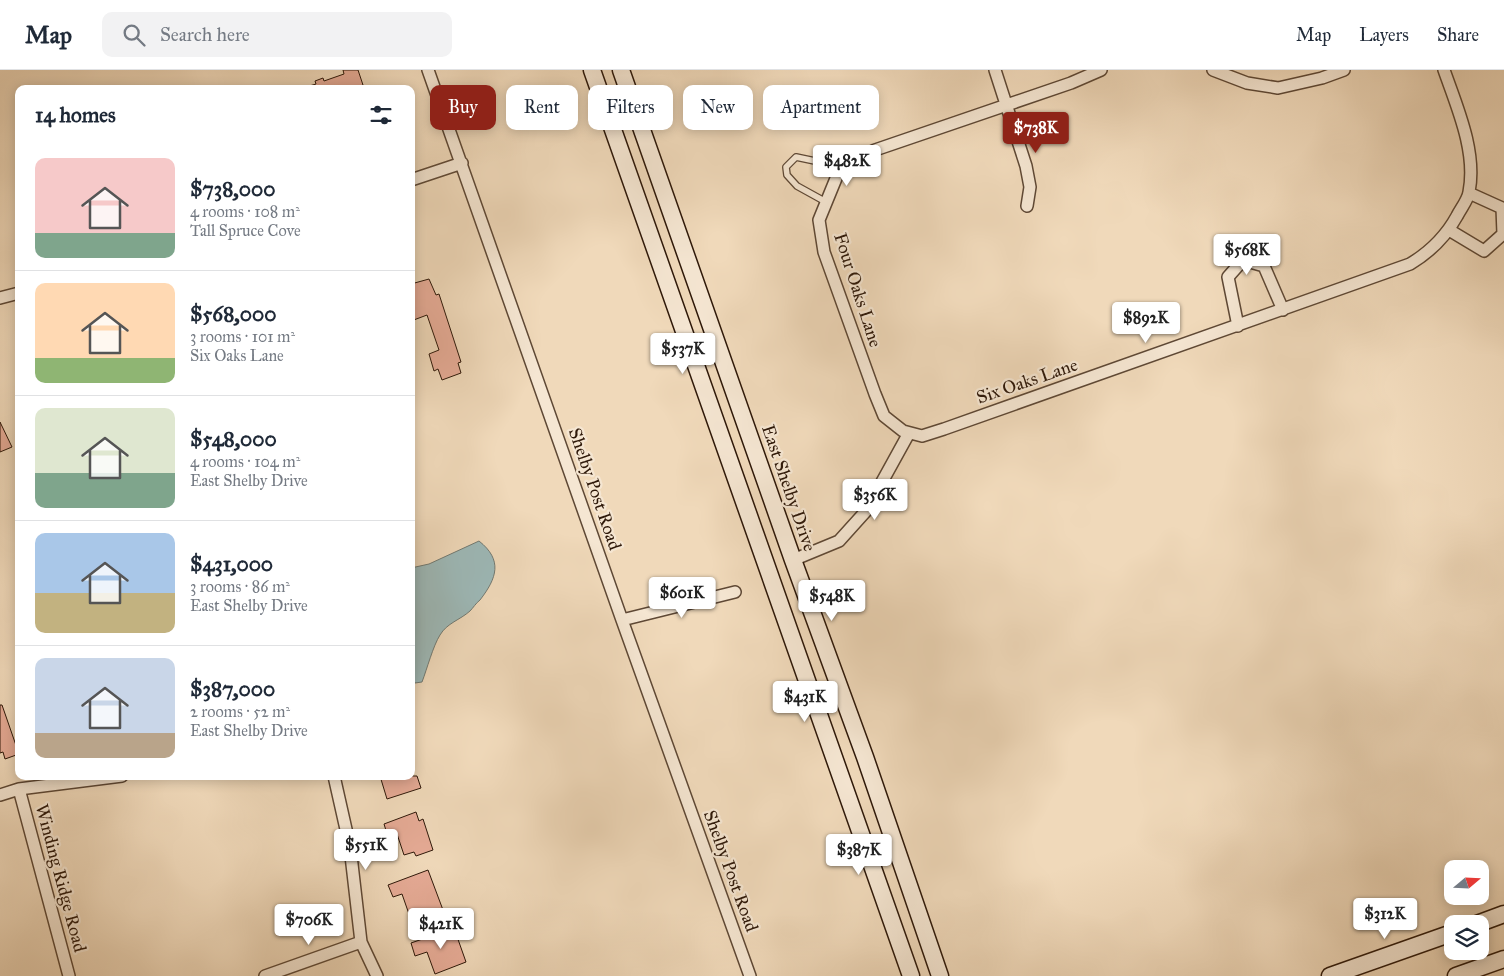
<!DOCTYPE html>
<html lang="en">
<head>
<meta charset="utf-8">
<style>
	body { margin:0; font-family:"IM FELL Great Primer",serif; background:#f2f2f3; color:#1f2937; height:100vh; display:flex; flex-direction:column; font-size:19px; white-space:nowrap }
	* { box-sizing:border-box; margin:0 }
	p { font-size:16px; color:#747a83 }
	.icon { flex:none; width:28px; height:28px; fill:none; stroke:currentColor; stroke-width:2; stroke-linecap:round; stroke-linejoin:round }
	.map { position:relative; flex:1; overflow:hidden }
	.side { position:absolute; left:15px; top:15px; width:400px; height:695px; display:flex; flex-direction:column; background:#fff; border-radius:10px; box-shadow:0 2px 12px #0003 }
	.side>* { flex:none }
	.hud { position:absolute; left:430px; top:15px; width:475px; height:45px; display:flex; gap:10px }
	.needle { width:32px; rotate:71deg }
	.buttons { position:absolute; left:1444px; top:790px; display:grid; gap:10px }
	.buttons a { display:grid; place-items:center; width:45px; height:45px; border-radius:10px; background:#fff; box-shadow:0 2px 12px #0003; font-size:25px }
	.price { position:absolute; translate:-50% -42px; padding:0 11px; border-radius:5px; background:#fff; color:#222; font-size:16px; line-height:32px; filter:drop-shadow(0 1px 2px #0008) }
	.price::after { content:''; position:absolute; left:50%; top:30px; width:15px; height:11px; margin-left:-8px; background:inherit; clip-path:polygon(0 0,100% 0,50% 100%) }
	.price.selected { background:#8f2418; color:#fff }
	ul { padding:0; list-style:none }
	li { display:flex; align-items:center; gap:15px; height:125px; padding:0 20px }
	li+li { border-top:1px solid #e0e1e3 }
	li span { display:grid; place-items:center; flex:none; width:140px; height:100px; border-radius:10px; color:#555 }
	li>.icon { margin-inline-start:auto }
	span .icon { width:60px; height:60px; fill:#fffc; stroke-width:1 }
	li b { font-size:21px }
	h2 { display:flex; justify-content:space-between; align-items:center; height:60px; padding:0 20px; font-size:21px }
	.tag { padding:0 18px; border-radius:10px; background:#fff; box-shadow:0 2px 12px #0003; font-size:18px; line-height:45px }
	.tag.selected { background:#8f2418; color:#fff }
	header { display:flex; align-items:center; gap:30px; box-sizing:border-box; height:70px; padding:0 25px; background:#fff; border-bottom:1px solid #e0e1e3 }
	header strong { font-size:24px }
	nav { display:flex; gap:28px; margin-inline-start:auto; font-size:18px }
	.search { width:350px; height:45px; background:#f2f2f3; display:flex; align-items:center; gap:12px; box-sizing:border-box; padding:0 18px; border-radius:10px; color:#747a83; font-size:19px }
	.map>svg:first-child { display:block }
	.water { fill:#9db9b8; stroke:#717972 }
	.building { fill:#e6ab96; stroke:#2e1809 }
	.lines { fill:none; stroke-linecap:round; stroke-linejoin:round }
	.lane-casing { stroke:#5e4835; stroke-width:8 }
	.street-casing { stroke:#5e4835; stroke-width:14 }
	.secondary-casing { stroke:#2e1809; stroke-width:19 }
	.lane { stroke:#f5e6d2; stroke-width:5.5 }
	.street { stroke:#f5e6d2; stroke-width:11 }
	.secondary { stroke:#f5e6d2; stroke-width:16 }
	.labels { text-anchor:middle; stroke-width:4.5; stroke-linejoin:round; paint-order:stroke }
	.street-label { font-size:18px; fill:#2e1809; stroke:#f5e6d2 }
</style>
</head>
<body>
<header>
<strong>Map</strong>
<div class="search"><svg class="icon" aria-label="search" viewBox="0 0 24 24"><circle cx="10" cy="10" r="6"/><path d="M15 15l6 6"/></svg>Search here</div>
<nav><a>Map</a><a>Layers</a><a>Share</a></nav>
</header>
<div class="map">
<svg width="1504" height="906" viewBox="0 0 1504 906">
	<rect width="100%" height="100%" fill="#f0d9ba"/>
	<filter id="stains"><feTurbulence type="fractalNoise" baseFrequency=".004" numOctaves="4"/><feColorMatrix values="0 0 0 0 .2 0 0 0 0 .09 0 0 0 0 .02 0 0 0 .5 -.17"/></filter>
	<radialGradient id="worn" r=".72"><stop offset=".6" stop-color="#630" stop-opacity="0"/><stop offset="1" stop-color="#630" stop-opacity=".3"/></radialGradient>
	<path class="water" d="M479,471C503,490 497,508 480,530C476,533 473,538 470,541C460,550 447,553 440,565C433,576 427,599 422,612L415,613L411,603V498L429,494Z"/>
	<path class="building" d="M343,0H358L363,15L351,19H306V17L316,14L315,11L323,8L324,11L344,4Z
		M429,209L436,225L439,224L461,292L458,293L461,303L442,310L438,299L434,301L429,284L439,280L427,245L411,251V214Z
		M0,352L12,377L0,382Z
		M0,635H2L19,684L5,689L3,682L0,683Z
		M380,706H417L421,718L387,729Z
		M416,742L419,751L423,749L433,780L416,786L414,782L404,785L397,764L388,767L384,754Z
		M428,800L443,840L424,847L422,842L410,847L402,824L393,827L388,815Z
		M454,858L466,892L435,904L427,882L415,886L411,873Z"/>
	<g class="lines">
		<defs>
			<path id="lane" d="M826,132L797,116L787,105L786,97L796,87L815,91L841,102"/>
			<path id="street" d="M428,0L622,550L750,906
				M995,0L1026,96L1030,117L1027,136
				M1101,0L1071,13L875,80L855,90L837,106L819,150L824,182L875,324L884,346L903,361L922,366L944,359L1410,194C1430,182 1446,166 1457,146C1461,138 1468,130 1469,122C1477,82 1457,37 1444,0
				M1213,0L1247,13L1278,18L1322,8L1344,0
				M411,110L462,93
				M1449,160L1484,181L1503,164L1502,138L1469,123
				M0,228L19,223
				M1238,256L1228,207L1243,190L1264,196L1283,240
				M793,490L839,471L866,441L909,363
				M622,550L735,522
				M334,706L350,777L361,872L377,906
				M19,719L69,906
				M0,725L19,719L122,706
				M265,906L361,872"/>
			<path id="secondary" d="M592,0L911,906
				M621,0L793,490L865,687L940,906
				M1477,854L1504,844
				M1330,906L1452,863
				M1456,906L1504,889"/>
		</defs>
		<use href="#lane" class="lane-casing"/>
		<use href="#street" class="street-casing"/>
		<use href="#secondary" class="secondary-casing"/>
		<use href="#lane" class="lane"/>
		<use href="#street" class="street"/>
		<use href="#secondary" class="secondary"/>
	</g>
	<g class="labels">
		<g class="street-label">
			<text transform="translate(858 220) rotate(72)" y="6">Four Oaks Lane</text>
			<text transform="translate(1027 311) rotate(-19)" y="6">Six Oaks Lane</text>
			<text transform="translate(789 418) rotate(71)" y="6">East Shelby Drive</text>
			<text transform="translate(595 419) rotate(71)" y="6">Shelby Post Road</text>
			<text transform="translate(731 801) rotate(70)" y="6">Shelby Post Road</text>
			<text transform="translate(61 808) rotate(75)" y="6">Winding Ridge Road</text>
		</g>
	</g>
	<rect width="100%" height="100%" filter="url(#stains)"/>
	<rect width="100%" height="100%" fill="url(#worn)"/>
</svg>
<div class="buttons">
<a><svg class="needle" viewBox="-14 -14 28 28"><path d="M0-13l5 13h-10z" fill="#e53935"/><path d="M0 13l5-13h-10z" fill="#747a83"/></svg></a>
<a><svg class="icon" aria-label="layers" viewBox="0 0 24 24"><path d="M12 4l9 5-9 5-9-5zM3 14l9 5 9-5"/></svg></a>
</div>
<b class="price selected" style="left:1036px;top:84px">$738K</b>
<b class="price" style="left:847px;top:117px">$482K</b>
<b class="price" style="left:1247px;top:206px">$568K</b>
<b class="price" style="left:1146px;top:274px">$892K</b>
<b class="price" style="left:683px;top:305px">$537K</b>
<b class="price" style="left:875px;top:451px">$356K</b>
<b class="price" style="left:682px;top:549px">$601K</b>
<b class="price" style="left:832px;top:552px">$548K</b>
<b class="price" style="left:805px;top:653px">$431K</b>
<b class="price" style="left:366px;top:801px">$551K</b>
<b class="price" style="left:859px;top:806px">$387K</b>
<b class="price" style="left:1385px;top:870px">$312K</b>
<b class="price" style="left:309px;top:876px">$706K</b>
<b class="price" style="left:441px;top:880px">$421K</b>
<div class="hud">
<a class="tag selected">Buy</a>
<a class="tag">Rent</a>
<a class="tag">Filters</a>
<a class="tag">New</a>
<a class="tag">Apartment</a>
</div>
<section class="side">
<h2>14 homes<svg class="icon" aria-label="filters" viewBox="0 0 24 24"><path d="M4 7h16M4 17h16"/><circle cx="9" cy="7" r="2"/><circle cx="15" cy="17" r="2"/></svg></h2>
<ul>
<li><span style="background:linear-gradient(#f6c9c9 75%,#7fa58c 0)"><svg class="icon" aria-label="home" viewBox="0 0 24 24"><path d="M3 11l9-7 9 7M6 9v11h12V9"/></svg></span><div><b>$738,000</b><p>4 rooms · 108 m²</p><p>Tall Spruce Cove</p></div></li>
<li><span style="background:linear-gradient(#ffd9b3 75%,#8fb573 0)"><svg class="icon" aria-label="home" viewBox="0 0 24 24"><path d="M3 11l9-7 9 7M6 9v11h12V9"/></svg></span><div><b>$568,000</b><p>3 rooms · 101 m²</p><p>Six Oaks Lane</p></div></li>
<li><span style="background:linear-gradient(#dfe7d0 65%,#7fa58c 0)"><svg class="icon" aria-label="home" viewBox="0 0 24 24"><path d="M3 11l9-7 9 7M6 9v11h12V9"/></svg></span><div><b>$548,000</b><p>4 rooms · 104 m²</p><p>East Shelby Drive</p></div></li>
<li><span style="background:linear-gradient(#a9c7e8 60%,#c2b280 0)"><svg class="icon" aria-label="home" viewBox="0 0 24 24"><path d="M3 11l9-7 9 7M6 9v11h12V9"/></svg></span><div><b>$431,000</b><p>3 rooms · 86 m²</p><p>East Shelby Drive</p></div></li>
<li><span style="background:linear-gradient(#c9d6e8 75%,#b9a48a 0)"><svg class="icon" aria-label="home" viewBox="0 0 24 24"><path d="M3 11l9-7 9 7M6 9v11h12V9"/></svg></span><div><b>$387,000</b><p>2 rooms · 52 m²</p><p>East Shelby Drive</p></div></li>
</ul>
</section>
</div>
</body>
</html>
